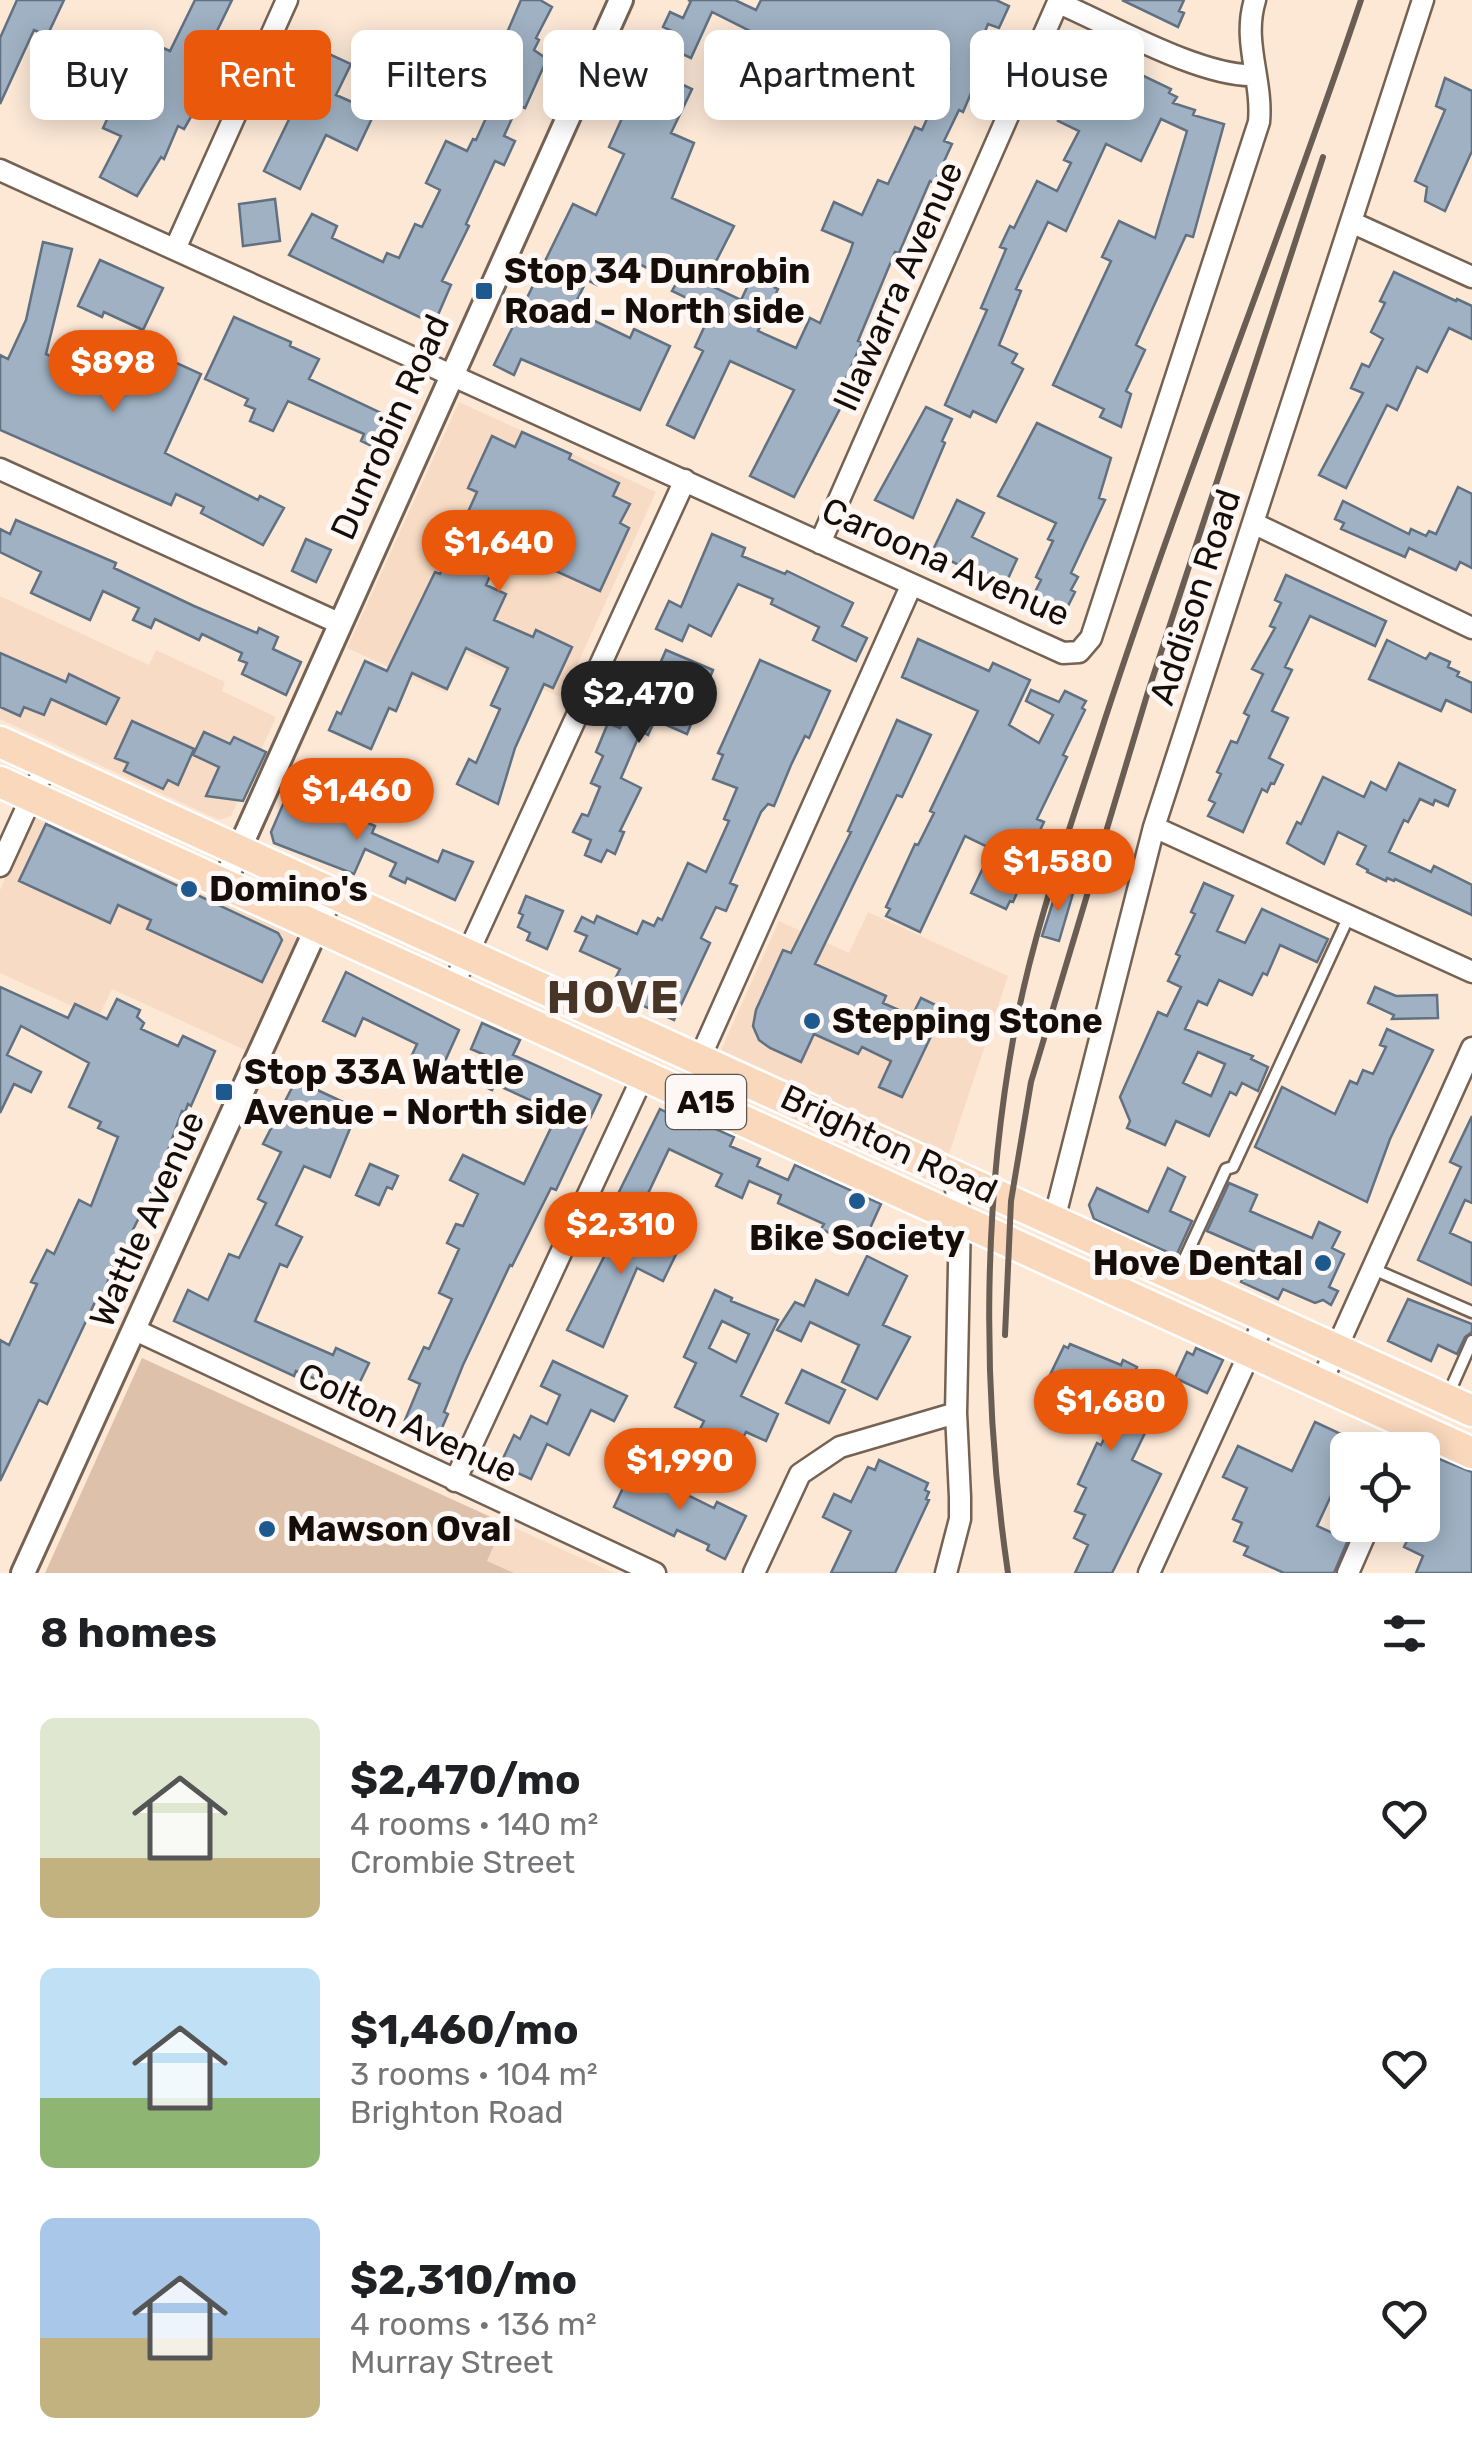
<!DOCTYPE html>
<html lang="en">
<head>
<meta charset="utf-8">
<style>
	body { margin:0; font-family:Rubik,sans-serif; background:#f6f6f6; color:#202124; height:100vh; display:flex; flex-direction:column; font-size:38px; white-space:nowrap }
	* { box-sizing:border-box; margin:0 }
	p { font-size:32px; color:#757577 }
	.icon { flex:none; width:55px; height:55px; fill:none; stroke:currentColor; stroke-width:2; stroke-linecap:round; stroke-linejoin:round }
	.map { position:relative; height:1573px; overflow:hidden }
	.sheet { display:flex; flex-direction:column; background:#fff; flex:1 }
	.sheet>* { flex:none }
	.banner { position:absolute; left:30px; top:30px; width:1412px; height:90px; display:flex; gap:20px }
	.controls { position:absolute; left:1330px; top:1432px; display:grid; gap:20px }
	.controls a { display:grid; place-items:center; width:110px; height:110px; border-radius:15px; background:#fff; box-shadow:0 5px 25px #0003; font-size:50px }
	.price { position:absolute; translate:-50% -85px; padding:0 22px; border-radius:35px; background:#ea580c; color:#fff; font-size:32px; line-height:65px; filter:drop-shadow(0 2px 5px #0008) }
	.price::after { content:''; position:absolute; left:50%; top:60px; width:30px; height:22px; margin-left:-15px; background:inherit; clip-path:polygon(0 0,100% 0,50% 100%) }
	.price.on { background:#222; color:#fff }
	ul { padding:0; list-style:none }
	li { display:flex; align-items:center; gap:30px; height:250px; padding:0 40px }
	li span { display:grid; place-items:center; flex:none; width:280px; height:200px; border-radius:15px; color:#555 }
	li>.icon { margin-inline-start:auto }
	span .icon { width:120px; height:120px; fill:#fffc; stroke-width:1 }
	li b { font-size:42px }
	h2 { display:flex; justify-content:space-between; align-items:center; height:120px; padding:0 40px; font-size:42px }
	.pill { padding:0 35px; border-radius:15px; background:#fff; box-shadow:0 5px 25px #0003; font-size:35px; line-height:90px }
	.pill.on { background:#ea580c; color:#fff }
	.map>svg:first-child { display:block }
	.built { fill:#f7dbc4 }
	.green { fill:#dec1aa }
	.building { fill:#9fb1c3; stroke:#617182; stroke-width:2.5; fill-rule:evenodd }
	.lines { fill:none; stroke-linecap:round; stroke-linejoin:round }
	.service-casing { stroke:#756253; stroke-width:15 }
	.minor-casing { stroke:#756253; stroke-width:25 }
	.tertiary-casing { stroke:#756253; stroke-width:28 }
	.primary-casing { stroke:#fff; stroke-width:35 }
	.service { stroke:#fff; stroke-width:10 }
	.minor { stroke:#fff; stroke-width:20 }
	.tertiary { stroke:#fff; stroke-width:22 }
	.primary { stroke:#f9d8bc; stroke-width:30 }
	.rail { stroke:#6a5e54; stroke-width:6 }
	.poi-dot { fill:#1d588f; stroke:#fdf8f5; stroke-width:4 }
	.labels { text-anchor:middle; stroke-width:10; stroke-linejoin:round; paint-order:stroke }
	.shield { fill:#fdf8f5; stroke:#5a544f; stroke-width:2.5 }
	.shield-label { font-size:32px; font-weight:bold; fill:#140d08 }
	.poi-label { font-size:35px; font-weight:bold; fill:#140d08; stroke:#fdf8f5; text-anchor:start }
	.street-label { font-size:35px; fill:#140d08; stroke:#fdf8f5 }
	.district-label { font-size:45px; font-weight:bold; letter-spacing:2.5px; fill:#473628; stroke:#fdf8f5 }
</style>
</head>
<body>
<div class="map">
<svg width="1472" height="1573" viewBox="0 0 1472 1573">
	<rect width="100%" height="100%" fill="#fde8d6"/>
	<path class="built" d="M459,402L656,492L562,698L465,653L446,693L347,648Z
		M0,596L149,665L156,650L225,682L222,691L276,717L231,816L219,820L0,719Z
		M37,808L301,929L245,1050L112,989L98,1018L0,973V890Z
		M868,912L1008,976L949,1154L721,1050L779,921L849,953Z
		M504,1523L614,1573H514L487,1561Z"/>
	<path class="green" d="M142,1358L504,1523L487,1561L514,1573H45Z"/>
	<path class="building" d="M17,0H64L47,36L34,30L0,104V38Z
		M195,0H232L201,64L208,67L200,83L205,85L195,110L184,129L178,126L164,159L161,157L137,196L100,177L121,136L103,128L110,113L114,115L129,82L117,76L136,36L170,51Z
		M521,0H540L552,7L536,38L539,40L534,50L547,59L525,108L518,105L504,136L515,141L504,165L495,161L466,224L469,226L442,281L451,285L434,324L289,255L312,214L337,226L332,238L383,262L387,253L399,258L415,224L422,227L440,190L426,183L446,141L467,151L473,139L476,140L496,96L486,92L502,58L497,56Z
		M688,0H735L756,10L761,0H996L1009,6L999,28L988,24L977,51L986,58L963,112L959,110L944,141L952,144L934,183L930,181L899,253L895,252L858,341L862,342L838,396L845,399L794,497L750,476L794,390L730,361L694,438L667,425L703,351L695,347L712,310L672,291L677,282L639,264L635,273L609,260L597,285L587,280L572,310L630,338L634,329L670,346L640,410L521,359L514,375L494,365L573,204L596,215L624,154L609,147L637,85L642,88L645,80L672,93L677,82L692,89L671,133L694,143L672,198L734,226L705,283L741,300L752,277L778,289L758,331L796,348L810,318L820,323L850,252L853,243L822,230L834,202L862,215L878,180L888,184L915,127L922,130L949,69L885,40L871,70L865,67L863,72L860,70L849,88L829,79L837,61L807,47L798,66L780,57L784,48L712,12L691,58L667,47L674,32L663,27L670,12L683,18L691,1Z
		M1122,0H1184L1179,11L1184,13L1178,27Z
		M1095,47L1129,62L1127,68L1171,89L1169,93L1177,97L1173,103L1195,110L1193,115L1224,124L1193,237L1186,235L1136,345L1145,350L1126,391L1131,394L1121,427L1100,417L1104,409L1053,385L1111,261L1102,257L1119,221L1155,238L1187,131L1161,119L1141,161L1106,144L1066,231L1048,222L1016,289L1021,291L999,345L1017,354L1012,363L1023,369L1013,389L996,422L973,411L970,417L945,405L987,310L981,308L1006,249L1000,247L1010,226L1014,228L1037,181L1057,191L1071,163L1064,160L1079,131L1058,121Z
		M316,48L351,64L336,95L375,112L357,150L326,135L300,189L264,171L294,109L287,106Z
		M1445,78L1472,91V151L1445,211L1425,201L1427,187L1415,181L1445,110L1436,106Z
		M275,199L280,241L243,246L239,204Z
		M43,242L72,249L46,354L119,389L139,346L201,374L165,453L258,500L260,496L284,508L263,545L201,513L204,507L176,494L171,505L0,430V355L8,359L26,320Z
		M100,260L163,288L143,330L104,312L102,317L78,306Z
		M1394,272L1456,301L1457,299L1472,306V339L1449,328L1427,372L1417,367L1397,410L1387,405L1346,488L1319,475L1363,393L1351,388L1362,364L1369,367L1383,339L1371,332L1385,303L1380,301Z
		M234,317L291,342L290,346L319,359L309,379L394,419L380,450L361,441L364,434L288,401L273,431L250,421L255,409L245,405L248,399L205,379Z
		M926,407L952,419L942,441L945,443L913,518L875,500Z
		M1037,423L1111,458L1099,498L1105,500L1071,573L1078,577L1071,590L1075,592L1065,612L1033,596L1041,580L1036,577L1053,541L1048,539L1056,523L998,496Z
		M522,432L571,454L569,459L619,483L613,496L630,504L620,523L629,528L600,591L503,547L486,585L506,594L494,620L533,637L536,630L572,647L553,688L544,684L515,748L498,804L457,784L469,759L476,763L500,709L491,705L508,668L466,648L447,689L412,673L396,711L389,708L371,749L329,730L337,712L341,714L365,661L387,671L435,572L440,574L477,492L468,488L492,436L515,447Z
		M1458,487L1472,494V568L1460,562L1456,570L1409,548L1405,557L1341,529L1344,523L1335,519L1343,501L1409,534L1411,529L1426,536L1429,531L1436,534Z
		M957,500L984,513L972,537L1017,559L1006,583L961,561L959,565L932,552Z
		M16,520L116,563L114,568L194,606L257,633L259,628L278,637L273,649L301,662L286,695L242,674L247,663L239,660L242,653L202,634L199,640L155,619L151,628L133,620L139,608L103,591L90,620L31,593L41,572L0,552V529L10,534Z
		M712,534L745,548L742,556L785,574L787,571L853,603L842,626L867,638L856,661L813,640L819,627L771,604L773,599L738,584L711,636L689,625L682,641L656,629L669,601L681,607Z
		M306,539L331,550L316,582L292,571Z
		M1286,575L1386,621L1375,646L1310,616L1285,667L1292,670L1272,711L1288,718L1269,758L1283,765L1274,784L1271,783L1267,792L1262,789L1243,832L1208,816L1215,803L1209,800L1221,774L1217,772L1231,741L1237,743L1249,716L1244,713L1263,674L1252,669L1275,628L1270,626L1281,603L1275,600Z
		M918,639L989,671L993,663L1030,680L1009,725L1039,743L1053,715L1026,701L1031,690L1059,702L1065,691L1086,701L1082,708L1085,710L1063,755L1067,757L1037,819L1044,822L1022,868L1025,869L1021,878L1023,879L1013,902L1010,901L1006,909L971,893L992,849L965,836L920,932L886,916L890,909L886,907L915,844L918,845L934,813L930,811L978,711L902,677Z
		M1387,640L1426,659L1430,653L1450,662L1448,667L1459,672L1457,676L1472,683V712L1446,700L1441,711L1369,679Z
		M666,650L713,670L687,734L655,720L648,735L641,731L621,778L641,788L620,831L624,832L615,854L607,850L601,862L585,855L591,840L573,832L582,814L588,816L600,787L591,783L603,756L596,752L608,723L620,728L638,684L649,689Z
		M0,653L66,682L69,674L119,698L106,724L51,699L44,715L24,707L20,716L0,707Z
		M760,660L830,691L809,738L805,736L791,765L774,806L768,804L761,812L730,883L737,886L726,911L716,907L701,938L710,943L674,1020L624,997L631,984L616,977L620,969L580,951L587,936L575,931L582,917L594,923L597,916L637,934L643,921L654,926L658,918L662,920L688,863L706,872L729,821L724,819L737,788L713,779L723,755L718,753Z
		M897,720L931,735L902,797L897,795L815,964L886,996L883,1003L912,1016L921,998L944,1009L902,1097L879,1087L891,1061L862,1047L858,1054L814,1034L801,1062L770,1048L759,1040L753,1026L756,1010L783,950L791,953L851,832L848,831Z
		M132,721L194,749L178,785L168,780L163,789L124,771L128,763L115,758Z
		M204,732L230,744L234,737L266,752L243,801L206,796L219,767L193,755Z
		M1399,763L1455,790L1448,806L1435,800L1433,805L1420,799L1408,822L1404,820L1389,852L1431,872L1434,866L1472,885V915L1395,879L1394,881L1387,878L1386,881L1367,872L1368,870L1357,864L1366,846L1338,832L1324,864L1287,843L1297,822L1301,824L1323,777L1364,797L1371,782L1386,790Z
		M294,779L329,795L325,804L375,826L372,833L438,862L443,850L473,862L455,900L407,878L405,883L390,876L396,863L365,849L354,874L274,843L271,832Z
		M46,824L278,933L282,940L262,982L147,929L151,920L118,905L110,923L19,881Z
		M1204,883L1233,896L1217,931L1245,943L1262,909L1328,939L1317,962L1280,945L1267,975L1263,973L1252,995L1219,980L1207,1005L1198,1001L1185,1029L1253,1056L1251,1059L1268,1067L1258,1091L1242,1083L1236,1095L1230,1092L1209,1136L1176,1121L1165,1145L1127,1128L1130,1121L1120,1097L1158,1012L1167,1016L1181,987L1168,981L1180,956L1176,954L1195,914L1191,912ZM1198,1052L1225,1064L1211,1096L1183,1083Z
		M1058,886L1074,890L1059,941L1042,936Z
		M526,896L563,911L547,949L527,940L530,933L518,927L523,915L519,913Z
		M346,972L459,1030L441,1070L411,1057L417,1044L363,1018L355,1036L323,1021Z
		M0,987L68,1018L75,1004L107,1019L117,999L140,1010L137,1017L144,1023L141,1029L178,1046L183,1036L215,1051L191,1106L188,1104L185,1112L182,1111L157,1181L124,1248L121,1246L100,1302L96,1300L47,1404L39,1400L0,1481V1340L9,1345L37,1284L31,1282L47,1250L54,1254L79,1200L91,1206L118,1137L98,1128L101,1122L69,1107L89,1063L21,1026L7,1055L41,1072L31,1092L14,1084L0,1113Z
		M1375,987L1396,996L1437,995L1438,1018L1392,1019L1394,1015L1368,1003Z
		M482,1023L520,1040L513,1055L601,1095L556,1190L551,1188L512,1266L510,1265L463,1365L444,1412L448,1414L434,1446L413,1435L417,1425L405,1420L420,1384L409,1379L424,1347L429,1349L452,1299L439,1293L459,1249L447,1243L456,1224L463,1226L478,1194L450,1180L463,1155L524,1184L558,1113L495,1084L492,1090L475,1082L487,1056L471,1049Z
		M1387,1029L1433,1050L1390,1139L1367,1202L1255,1147L1282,1087L1335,1114L1350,1081L1357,1084L1363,1070L1373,1074L1386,1047L1380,1045Z
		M296,1080L358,1109L330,1177L304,1166L276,1225L302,1237L287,1267L280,1264L255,1321L333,1355L336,1348L369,1363L355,1392L346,1388L345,1391L296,1371L294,1376L174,1321L188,1290L208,1300L229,1254L239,1258L266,1203L258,1199L281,1152L263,1144Z
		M660,1109L699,1129L702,1123L734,1137L730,1146L760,1159L757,1166L788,1180L795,1165L881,1204L861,1248L821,1229L824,1224L778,1203L781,1195L749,1181L742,1198L716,1186L722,1174L669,1149L636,1219L617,1210L620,1204L614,1202Z
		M1472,1116V1203L1465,1200L1450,1233L1472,1243V1285L1418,1260L1461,1167L1450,1162Z
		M370,1164L398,1176L392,1189L387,1187L379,1205L356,1195Z
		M1168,1168L1185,1177L1170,1211L1192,1221L1176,1256L1094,1219L1089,1205L1097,1188L1148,1212Z
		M1229,1183L1257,1195L1250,1211L1312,1238L1319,1222L1340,1232L1332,1248L1344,1254L1329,1287L1338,1291L1331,1305L1323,1300L1315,1303L1283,1289L1278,1299L1241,1282L1255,1252L1207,1231Z
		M624,1217L681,1244L663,1281L637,1268L603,1347L567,1330Z
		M867,1256L907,1276L883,1325L910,1337L877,1399L842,1382L859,1345L810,1322L801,1341L777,1330L795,1302L804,1306L816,1280L848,1295Z
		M715,1290L732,1298L731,1301L778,1320L741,1396L778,1414L766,1441L746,1432L729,1467L716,1464L713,1469L685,1460L704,1421L675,1407L696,1363L684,1357ZM722,1321L749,1334L736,1362L709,1348Z
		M1408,1299L1472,1324V1332L1465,1337L1457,1354L1438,1345L1431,1361L1388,1341Z
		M1070,1344L1121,1365L1123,1360L1137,1367L1134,1374L1166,1389L1132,1460L1161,1474L1112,1573H1075L1088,1545L1074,1538L1085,1515L1075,1511L1086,1488L1078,1484L1097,1443L1101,1445L1116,1413L1053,1380L1054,1377L1050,1375L1064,1346L1068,1348Z
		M1196,1348L1223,1360L1207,1393L1175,1378L1187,1352L1193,1355Z
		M553,1361L627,1396L614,1421L591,1410L569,1455L547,1444L531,1479L500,1465L514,1435L520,1439L531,1416L547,1424L560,1395L541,1386Z
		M802,1370L845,1390L829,1423L786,1403Z
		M1315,1422L1356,1441L1352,1450H1348V1459L1317,1526L1348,1540L1334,1573H1284L1244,1555L1248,1547L1234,1541L1242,1523L1233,1519L1247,1488L1223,1477L1238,1446L1292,1471Z
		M1432,1456L1472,1472V1573H1416L1423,1556L1404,1547L1415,1525H1422V1477Z
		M879,1460L928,1483L925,1490L929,1492L926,1499L929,1500L895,1573H831L851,1531L823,1517L834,1494L851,1502L868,1467L875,1470Z
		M630,1473L645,1480L647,1475L714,1508L717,1502L746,1516L725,1559L707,1550L709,1545L677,1530L674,1536L614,1507Z"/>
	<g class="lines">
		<defs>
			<path id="service" d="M1373,1269L1472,1312
				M1179,1271L1226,1169L1233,1167L1349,916
				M1448,1395L1472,1341"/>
			<path id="minor" d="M1059,3C1110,25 1203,78 1255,75
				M0,170L1063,653L1079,652L1091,638L1259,122C1263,80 1242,42 1255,0
				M1351,222L1472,277
				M175,249L287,0
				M0,469L341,624
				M1253,523L1472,628
				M820,543L1059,0
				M1154,827L1472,972
				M0,866L47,763
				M452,988L685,480
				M699,1060L911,586
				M1054,1220L1154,827L1423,0
				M135,1330L655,1573
				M1320,1385L1472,1048
				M1402,1450L1412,1426
				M455,1481L644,1074
				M754,1573L800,1474L840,1447L956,1413
				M946,1573L960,1519V1497L956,1413L960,1217L955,1183L946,1172
				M1149,1573L1266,1317
				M1348,1573L1369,1525"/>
			<path id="tertiary" d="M224,883L621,0
				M23,1573L333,892"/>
			<path id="primary" d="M0,742L1472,1411
				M0,782L1472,1453"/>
		</defs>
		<use href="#service" class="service-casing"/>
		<use href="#minor" class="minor-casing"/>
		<use href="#tertiary" class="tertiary-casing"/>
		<use href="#primary" class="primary-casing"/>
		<use href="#service" class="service"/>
		<use href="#minor" class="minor"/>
		<use href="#tertiary" class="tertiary"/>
		<use href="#primary" class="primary"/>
		<path class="rail" d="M1005,1335L1011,1201L1031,1082L1147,695L1323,157
			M1008,1573C982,1396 982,1210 1014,1034C1034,926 1072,823 1105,719C1184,477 1280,241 1361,0"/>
	</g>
	<g class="poi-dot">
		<rect x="474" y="281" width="20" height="20" rx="5"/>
		<circle cx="189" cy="889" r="10"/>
		<circle cx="812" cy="1021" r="10"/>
		<rect x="214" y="1082" width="20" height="20" rx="5"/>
		<circle cx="857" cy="1201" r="10"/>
		<circle cx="1323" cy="1263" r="10"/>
		<circle cx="267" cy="1529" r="10"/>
	</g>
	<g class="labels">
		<rect class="shield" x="666" y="1075" width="80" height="54" rx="8"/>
		<g class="shield-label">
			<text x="706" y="1113">A15</text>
		</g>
		<g class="poi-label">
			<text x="504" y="283">Stop 34 Dunrobin<tspan x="504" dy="40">Road - North side</tspan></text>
			<text x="209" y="901">Domino's</text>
			<text x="832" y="1033">Stepping Stone</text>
			<text x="244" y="1084">Stop 33A Wattle<tspan x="244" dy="40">Avenue - North side</tspan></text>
			<text x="857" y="1250" text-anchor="middle">Bike Society</text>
			<text x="1303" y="1275" text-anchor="end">Hove Dental</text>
			<text x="287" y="1541">Mawson Oval</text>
		</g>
		<g class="street-label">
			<text transform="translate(898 286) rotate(-66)" y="12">Illawarra Avenue</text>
			<text transform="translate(390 427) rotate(-66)" y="12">Dunrobin Road</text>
			<text transform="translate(946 562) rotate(24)" y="12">Caroona Avenue</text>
			<text transform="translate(1195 597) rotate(-72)" y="12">Addison Road</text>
			<text transform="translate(889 1144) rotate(25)" y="12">Brighton Road</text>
			<text transform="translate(147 1219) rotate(-66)" y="12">Wattle Avenue</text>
			<text transform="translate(408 1423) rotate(25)" y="12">Colton Avenue</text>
		</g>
		<g class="district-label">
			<text x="614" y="1013">HOVE</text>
		</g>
	</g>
</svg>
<div class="controls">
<a><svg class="icon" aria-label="locate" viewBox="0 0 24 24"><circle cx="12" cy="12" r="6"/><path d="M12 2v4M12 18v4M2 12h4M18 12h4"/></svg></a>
</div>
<b class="price" style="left:113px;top:415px">$898</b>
<b class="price" style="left:499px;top:595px">$1,640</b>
<b class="price on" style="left:639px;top:746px">$2,470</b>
<b class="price" style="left:357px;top:843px">$1,460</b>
<b class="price" style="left:1058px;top:914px">$1,580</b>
<b class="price" style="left:621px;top:1277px">$2,310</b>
<b class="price" style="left:1111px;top:1454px">$1,680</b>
<b class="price" style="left:680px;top:1513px">$1,990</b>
<div class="banner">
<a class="pill">Buy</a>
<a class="pill on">Rent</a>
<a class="pill">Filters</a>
<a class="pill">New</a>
<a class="pill">Apartment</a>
<a class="pill">House</a>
</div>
</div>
<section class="sheet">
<h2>8 homes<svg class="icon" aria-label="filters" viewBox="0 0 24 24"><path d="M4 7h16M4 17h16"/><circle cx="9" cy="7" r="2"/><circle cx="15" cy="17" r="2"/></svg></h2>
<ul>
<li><span style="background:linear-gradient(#dfe7d0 70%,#c2b280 0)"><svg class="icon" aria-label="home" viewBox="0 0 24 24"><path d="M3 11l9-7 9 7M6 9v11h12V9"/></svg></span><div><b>$2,470/mo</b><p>4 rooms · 140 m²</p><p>Crombie Street</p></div><svg class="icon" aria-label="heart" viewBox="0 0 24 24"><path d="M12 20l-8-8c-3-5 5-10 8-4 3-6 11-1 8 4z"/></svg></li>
<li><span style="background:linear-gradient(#bfe0f5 65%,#8fb573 0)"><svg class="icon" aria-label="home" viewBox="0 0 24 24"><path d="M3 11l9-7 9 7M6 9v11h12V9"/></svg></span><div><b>$1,460/mo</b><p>3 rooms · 104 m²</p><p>Brighton Road</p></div><svg class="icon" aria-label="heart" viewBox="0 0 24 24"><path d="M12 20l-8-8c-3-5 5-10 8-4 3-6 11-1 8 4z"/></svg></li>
<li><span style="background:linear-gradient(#a9c7e8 60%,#c2b280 0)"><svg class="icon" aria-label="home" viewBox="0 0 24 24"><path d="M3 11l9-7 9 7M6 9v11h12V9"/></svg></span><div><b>$2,310/mo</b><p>4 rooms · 136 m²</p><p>Murray Street</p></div><svg class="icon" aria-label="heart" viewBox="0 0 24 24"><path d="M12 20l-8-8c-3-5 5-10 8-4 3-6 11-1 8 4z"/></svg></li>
</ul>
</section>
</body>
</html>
